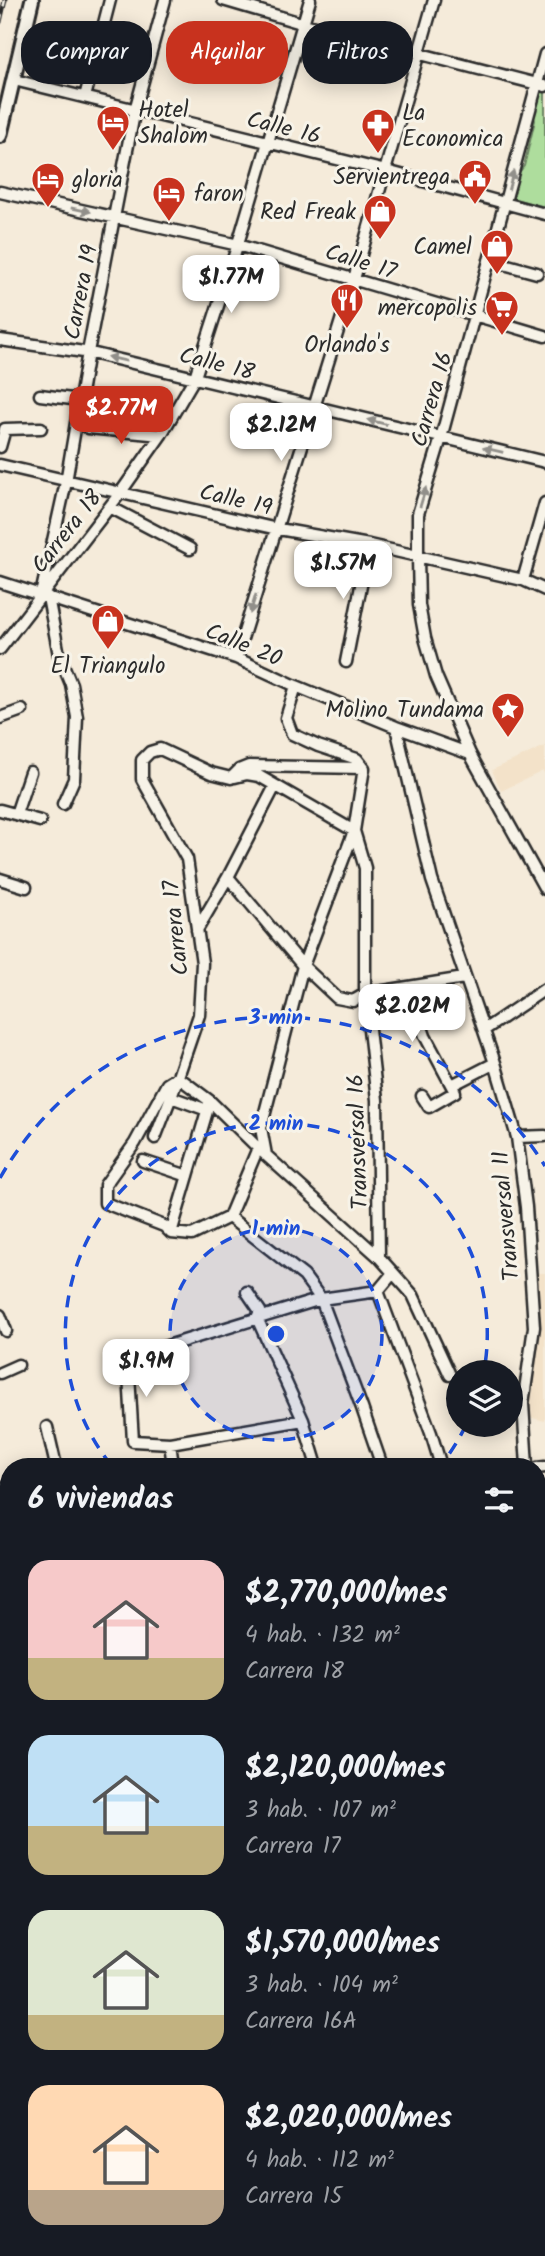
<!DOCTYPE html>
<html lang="es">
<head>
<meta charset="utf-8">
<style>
	body { margin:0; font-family:Kalam,sans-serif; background:#242831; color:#f1f3f6; height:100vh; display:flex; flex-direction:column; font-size:26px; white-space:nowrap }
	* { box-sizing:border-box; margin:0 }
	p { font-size:23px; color:#9ea1a6 }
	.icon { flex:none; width:38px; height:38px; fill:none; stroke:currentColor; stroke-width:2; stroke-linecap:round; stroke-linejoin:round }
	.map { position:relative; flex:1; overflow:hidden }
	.details { position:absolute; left:0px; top:1458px; width:546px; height:800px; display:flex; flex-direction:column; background:#171b24; border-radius:28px 28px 0 0; box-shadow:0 4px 18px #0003 }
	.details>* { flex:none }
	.hud { position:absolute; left:21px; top:21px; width:504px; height:63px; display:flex; gap:14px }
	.tools { position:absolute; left:446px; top:1360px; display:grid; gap:14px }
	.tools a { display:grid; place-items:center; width:77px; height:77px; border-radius:50%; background:#171b24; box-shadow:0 4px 18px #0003; font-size:35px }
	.price { position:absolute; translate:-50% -60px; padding:0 16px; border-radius:14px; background:#fff; color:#222; font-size:23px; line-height:46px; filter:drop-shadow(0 2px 4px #0008) }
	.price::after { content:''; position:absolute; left:50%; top:42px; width:21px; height:16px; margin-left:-10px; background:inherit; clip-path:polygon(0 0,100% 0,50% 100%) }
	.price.active { background:#c8321e; color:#fff }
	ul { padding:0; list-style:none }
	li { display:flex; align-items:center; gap:21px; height:175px; padding:0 28px }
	li span { display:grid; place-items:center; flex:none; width:196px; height:140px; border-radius:21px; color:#555 }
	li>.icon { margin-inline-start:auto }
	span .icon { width:84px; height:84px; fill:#fffc; stroke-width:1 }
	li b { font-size:30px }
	h2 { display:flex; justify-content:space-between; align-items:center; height:84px; padding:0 28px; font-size:30px }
	.tag { padding:0 24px; border-radius:28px; background:#171b24; box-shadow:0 4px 18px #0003; font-size:24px; line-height:63px }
	.tag.active { background:#c8321e; color:#fff }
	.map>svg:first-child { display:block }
	.built { fill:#f3e2c9 }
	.green { fill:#aedd9d; stroke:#6c8464; stroke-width:2 }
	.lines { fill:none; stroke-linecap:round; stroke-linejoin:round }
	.street-casing { stroke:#2b2b2b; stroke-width:15 }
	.secondary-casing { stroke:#2b2b2b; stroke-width:18 }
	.highway-casing { stroke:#2b2b2b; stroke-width:23 }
	.street { stroke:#f7f3e8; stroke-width:10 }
	.secondary { stroke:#f7f3e8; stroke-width:12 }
	.highway { stroke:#f7f3e8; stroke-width:18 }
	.rail-casing { stroke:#2b2b2b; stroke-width:5 }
	.rail { stroke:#f7f3e8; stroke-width:2.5; stroke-dasharray:8; stroke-linecap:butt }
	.oneway { fill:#918f8a }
	.ring { fill:none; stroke:#1d4ed8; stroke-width:3.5; stroke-dasharray:12 9 }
	.labels { text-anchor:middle; stroke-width:6; stroke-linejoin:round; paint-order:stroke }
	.poi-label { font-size:23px; fill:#2b2b2b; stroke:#f7f3e8; text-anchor:end }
	.street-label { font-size:23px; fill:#2b2b2b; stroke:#f7f3e8 }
	.centre { fill:#1d4ed8; stroke:#f7f3e8; stroke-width:3.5 }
	.ring-label { font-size:21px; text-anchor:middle; font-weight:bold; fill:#1d4ed8; stroke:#f7f3e8; stroke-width:6; stroke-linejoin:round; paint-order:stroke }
</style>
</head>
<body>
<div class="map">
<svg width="545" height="2256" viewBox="0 0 545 2256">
	<rect width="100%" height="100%" fill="#f5ebda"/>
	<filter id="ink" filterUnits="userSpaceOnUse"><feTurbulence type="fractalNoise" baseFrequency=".0143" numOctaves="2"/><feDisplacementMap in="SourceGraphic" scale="14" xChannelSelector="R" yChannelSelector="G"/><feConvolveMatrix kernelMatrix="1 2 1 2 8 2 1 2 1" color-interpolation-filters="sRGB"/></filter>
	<g filter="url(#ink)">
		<path class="built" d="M545,746V774L543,771L501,791L492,770Z
			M536,1273H545V1421L529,1417V1401L540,1330Z"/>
		<path class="green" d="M540,91L545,92V207L511,198L519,172L524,166L535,120L533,116Z"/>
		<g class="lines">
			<defs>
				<path id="street" d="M223,0L308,25L545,86
					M545,54L441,438L418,514V557L419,605L425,638L436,676L470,754L545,889
					M14,80L390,172L545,214
					M85,97L110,0
					M0,192L234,244L545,336
					M489,260L537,273
					M0,340L91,353L545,462
					M40,395L80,400
					M88,428L161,435
					M0,447L5,429L41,428
					M0,465L273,528L369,545L523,580L545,590
					M110,507L190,549
					M523,580L545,503
					M0,582L236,658L296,686L396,727L470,754
					M42,590L66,482L88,352L134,114L165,0
					M48,597L59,655L71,684L77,717L74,779L63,804
					M0,649L121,492L161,435L195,377L237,247L310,0
					M236,658L354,279L434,0
					M346,662L369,545
					M0,718L22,710
					M396,727L432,880L495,1063L517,1137L526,1207L534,1327L523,1404L527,1466
					M235,777L247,774L259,776L354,831L365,868V994L377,1100L379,1257
					M0,810L40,821
					M16,814L30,772
					M228,877L303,966L337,998L353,1001L365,994L464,978
					M0,879L26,887
					M197,930L228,877L275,786
					M408,987L425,1036L455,1092L429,1107L422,1096
					M484,1030L545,989
					M452,1085L495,1063
					M171,1097L207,1110
					M517,1137L545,1136
					M155,1138L171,1097L199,1015L202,963L187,859L142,779V760L150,752L160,749L211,773L231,778L239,770L249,766L364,768
					M266,1155L261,1128L303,966L354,831L364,768L357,759L318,746L292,734L286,718L296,686
					M143,1161L188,1176
					M229,1217L258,1148
					M171,1233L164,1226L105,1203V1185L135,1143L167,1084L178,1077L210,1101L258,1148L379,1257L413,1295L450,1375
					M171,1233L192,1235L229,1217L304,1276L321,1299L362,1408L382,1466
					M171,1233L210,1101
					M378,1291L431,1433L441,1466
					M378,1291L393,1273
					M247,1292L260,1311L257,1318L303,1420L317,1466
					M0,1315L6,1331
					M0,1373L18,1365
					M303,1420L170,1443L133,1441L128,1358L321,1299L378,1291
					M47,1427L56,1466
					M170,1443L173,1466
					M537,1468L545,1467
					M0,1489L9,1486
					M0,1533L9,1531
					M0,1682L9,1680
					M0,1888L9,1894
					M0,1942L9,1947
					M0,2020L9,2021
					M537,2067L545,2066
					M537,2205L545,2206
					M0,2230L9,2233
					M327,2249L338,2256
					M531,2249L533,2256
					M360,2256L363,2249"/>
				<path id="secondary" d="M0,136L32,0
					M0,1565L9,1568
					M0,1582L9,1586
					M537,1627L545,1623
					M537,1643L545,1640"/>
				<path id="highway" d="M0,1707L9,1738
					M43,2256V2249"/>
			</defs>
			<use href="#street" class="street-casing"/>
			<use href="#secondary" class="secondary-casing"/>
			<use href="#highway" class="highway-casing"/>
			<use href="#street" class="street"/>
			<use href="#secondary" class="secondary"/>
			<use href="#highway" class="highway"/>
			<defs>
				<path id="rail" d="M0,22L5,0"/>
			</defs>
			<use href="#rail" class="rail-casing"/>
			<use href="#rail" class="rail"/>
		</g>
		<defs><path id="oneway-solid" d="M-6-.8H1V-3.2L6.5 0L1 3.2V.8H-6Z" transform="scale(1.75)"/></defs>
		<g class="oneway">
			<use href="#oneway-solid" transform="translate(511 180) rotate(-75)"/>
			<use href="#oneway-solid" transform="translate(81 210) rotate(12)"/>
			<use href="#oneway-solid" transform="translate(117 359) rotate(-167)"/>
			<use href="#oneway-solid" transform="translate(377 422) rotate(-166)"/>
			<use href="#oneway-solid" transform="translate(493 450) rotate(-167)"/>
			<use href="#oneway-solid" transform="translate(423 497) rotate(-73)"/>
			<use href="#oneway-solid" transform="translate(253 604) rotate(107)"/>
		</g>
	</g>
	<circle cx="276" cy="1334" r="106" fill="#1d4ed8" fill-opacity=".12"/>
	<g class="ring">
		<circle cx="276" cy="1334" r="106"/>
		<path d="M466 1425A211 211 0 0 1 441 1465M111 1465A211 211 0 1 1 484 1371"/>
		<path d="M9 1504A317 317 0 0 1 0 1490M0 1178A317 317 0 0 1 545 1166"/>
	</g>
	<defs>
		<symbol id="hotel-pin" viewBox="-11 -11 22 30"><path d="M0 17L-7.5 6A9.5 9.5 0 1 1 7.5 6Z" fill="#c8321e" stroke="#f7f3e8"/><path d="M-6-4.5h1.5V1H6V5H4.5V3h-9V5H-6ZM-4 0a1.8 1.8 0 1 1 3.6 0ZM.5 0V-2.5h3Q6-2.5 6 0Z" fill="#fff"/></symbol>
		<symbol id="pharmacy-pin" viewBox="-11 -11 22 30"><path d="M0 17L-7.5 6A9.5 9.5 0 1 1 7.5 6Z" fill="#c8321e" stroke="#f7f3e8"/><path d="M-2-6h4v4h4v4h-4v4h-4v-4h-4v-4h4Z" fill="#fff"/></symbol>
		<symbol id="civic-pin" viewBox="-11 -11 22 30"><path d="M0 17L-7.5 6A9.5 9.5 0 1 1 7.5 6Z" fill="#c8321e" stroke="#f7f3e8"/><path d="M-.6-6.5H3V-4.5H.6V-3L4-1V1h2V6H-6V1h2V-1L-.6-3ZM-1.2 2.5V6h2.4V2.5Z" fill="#fff"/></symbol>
		<symbol id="shop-pin" viewBox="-11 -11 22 30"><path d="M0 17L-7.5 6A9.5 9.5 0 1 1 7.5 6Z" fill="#c8321e" stroke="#f7f3e8"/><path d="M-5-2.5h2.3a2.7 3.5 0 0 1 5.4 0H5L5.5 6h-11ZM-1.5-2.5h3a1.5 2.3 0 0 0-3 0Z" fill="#fff"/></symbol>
		<symbol id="restaurant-pin" viewBox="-11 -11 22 30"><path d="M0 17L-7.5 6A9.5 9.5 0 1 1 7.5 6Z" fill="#c8321e" stroke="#f7f3e8"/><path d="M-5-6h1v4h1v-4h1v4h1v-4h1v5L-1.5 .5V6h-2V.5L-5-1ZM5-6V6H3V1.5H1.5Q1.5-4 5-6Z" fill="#fff"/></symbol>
		<symbol id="supermarket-pin" viewBox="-11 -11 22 30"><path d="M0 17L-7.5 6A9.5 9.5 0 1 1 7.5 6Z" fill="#c8321e" stroke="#f7f3e8"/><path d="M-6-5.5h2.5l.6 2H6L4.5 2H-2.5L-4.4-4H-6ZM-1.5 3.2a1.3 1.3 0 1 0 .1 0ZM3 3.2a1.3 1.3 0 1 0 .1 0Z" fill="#fff"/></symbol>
		<symbol id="sight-pin" viewBox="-11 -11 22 30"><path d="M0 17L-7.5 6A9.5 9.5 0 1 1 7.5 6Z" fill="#c8321e" stroke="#f7f3e8"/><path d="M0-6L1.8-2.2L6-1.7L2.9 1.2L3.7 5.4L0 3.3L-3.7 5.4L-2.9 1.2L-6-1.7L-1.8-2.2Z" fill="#fff"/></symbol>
	</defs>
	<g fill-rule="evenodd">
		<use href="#hotel-pin" x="94" y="103" width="38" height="52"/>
		<use href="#pharmacy-pin" x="359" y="106" width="38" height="52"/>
		<use href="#civic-pin" x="456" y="157" width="38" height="52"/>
		<use href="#hotel-pin" x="29" y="160" width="38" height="52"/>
		<use href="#hotel-pin" x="150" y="174" width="38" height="52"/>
		<use href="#shop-pin" x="361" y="192" width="38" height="52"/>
		<use href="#shop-pin" x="478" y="227" width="38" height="52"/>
		<use href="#restaurant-pin" x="328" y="281" width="38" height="52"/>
		<use href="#supermarket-pin" x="483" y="288" width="38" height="52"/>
		<use href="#shop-pin" x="89" y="602" width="38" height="52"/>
		<use href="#sight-pin" x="489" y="690" width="38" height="52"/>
	</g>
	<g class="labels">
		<g class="poi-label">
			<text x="138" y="117" text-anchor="start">Hotel<tspan x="138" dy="26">Shalom</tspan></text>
			<text x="402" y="120" text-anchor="start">La<tspan x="402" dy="26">Economica</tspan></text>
			<text x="450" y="184">Servientrega</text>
			<text x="72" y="187" text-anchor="start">gloria</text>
			<text x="194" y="201" text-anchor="start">faron</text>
			<text x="356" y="219">Red Freak</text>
			<text x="472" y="254">Camel</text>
			<text x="477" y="315">mercopolis</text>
			<text x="347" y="352" text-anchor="middle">Orlando's</text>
			<text x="108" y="673" text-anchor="middle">El Triangulo</text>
			<text x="484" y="717">Molino Tundama</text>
		</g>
		<g class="street-label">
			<text transform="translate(284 127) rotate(14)" y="8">Calle 16</text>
			<text transform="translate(361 261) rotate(17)" y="8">Calle 17</text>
			<text transform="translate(80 292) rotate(-79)" y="8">Carrera 19</text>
			<text transform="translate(217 363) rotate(14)" y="8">Calle 18</text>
			<text transform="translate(431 399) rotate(-74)" y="8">Carrera 16</text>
			<text transform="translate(236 499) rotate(13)" y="8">Calle 19</text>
			<text transform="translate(66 531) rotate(-52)" y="8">Carrera 18</text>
			<text transform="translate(244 644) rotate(22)" y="8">Calle 20</text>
			<text transform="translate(175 928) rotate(-96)" y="8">Carrera 17</text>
			<text transform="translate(357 1142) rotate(-92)" y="8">Transversal 16</text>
			<text transform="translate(505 1216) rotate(-95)" y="8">Transversal 11</text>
		</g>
	</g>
	<circle cx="276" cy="1334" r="10" class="centre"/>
	<g class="ring-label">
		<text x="276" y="1024">3 min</text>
		<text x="276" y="1130">2 min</text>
		<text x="276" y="1235">1 min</text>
	</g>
</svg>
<div class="tools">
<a><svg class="icon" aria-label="layers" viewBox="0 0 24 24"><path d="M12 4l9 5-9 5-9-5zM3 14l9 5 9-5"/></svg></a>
</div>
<b class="price" style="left:231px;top:315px">$1.77M</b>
<b class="price active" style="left:121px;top:446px">$2.77M</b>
<b class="price" style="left:281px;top:463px">$2.12M</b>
<b class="price" style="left:343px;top:601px">$1.57M</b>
<b class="price" style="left:412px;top:1044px">$2.02M</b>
<b class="price" style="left:146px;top:1399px">$1.9M</b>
<div class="hud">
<a class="tag">Comprar</a>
<a class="tag active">Alquilar</a>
<a class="tag">Filtros</a>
</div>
<section class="details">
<h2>6 viviendas<svg class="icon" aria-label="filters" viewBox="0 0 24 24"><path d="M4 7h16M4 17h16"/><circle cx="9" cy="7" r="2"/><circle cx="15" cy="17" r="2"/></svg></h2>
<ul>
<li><span style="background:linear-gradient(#f6c9c9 70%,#c2b280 0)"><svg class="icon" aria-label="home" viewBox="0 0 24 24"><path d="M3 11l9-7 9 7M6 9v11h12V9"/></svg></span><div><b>$2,770,000/mes</b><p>4 hab. · 132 m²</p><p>Carrera 18</p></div></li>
<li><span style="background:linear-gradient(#bfe0f5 65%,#c2b280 0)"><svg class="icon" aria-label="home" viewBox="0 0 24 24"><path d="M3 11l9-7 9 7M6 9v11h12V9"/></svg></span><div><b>$2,120,000/mes</b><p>3 hab. · 107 m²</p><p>Carrera 17</p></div></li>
<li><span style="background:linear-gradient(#dfe7d0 75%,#c2b280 0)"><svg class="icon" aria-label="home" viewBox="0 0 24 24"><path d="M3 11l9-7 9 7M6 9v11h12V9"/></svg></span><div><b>$1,570,000/mes</b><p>3 hab. · 104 m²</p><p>Carrera 16A</p></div></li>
<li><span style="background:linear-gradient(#ffd9b3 75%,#b9a48a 0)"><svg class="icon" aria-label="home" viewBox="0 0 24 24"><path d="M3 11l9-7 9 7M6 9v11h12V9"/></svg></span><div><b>$2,020,000/mes</b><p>4 hab. · 112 m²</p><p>Carrera 15</p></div></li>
</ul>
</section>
</div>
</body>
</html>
